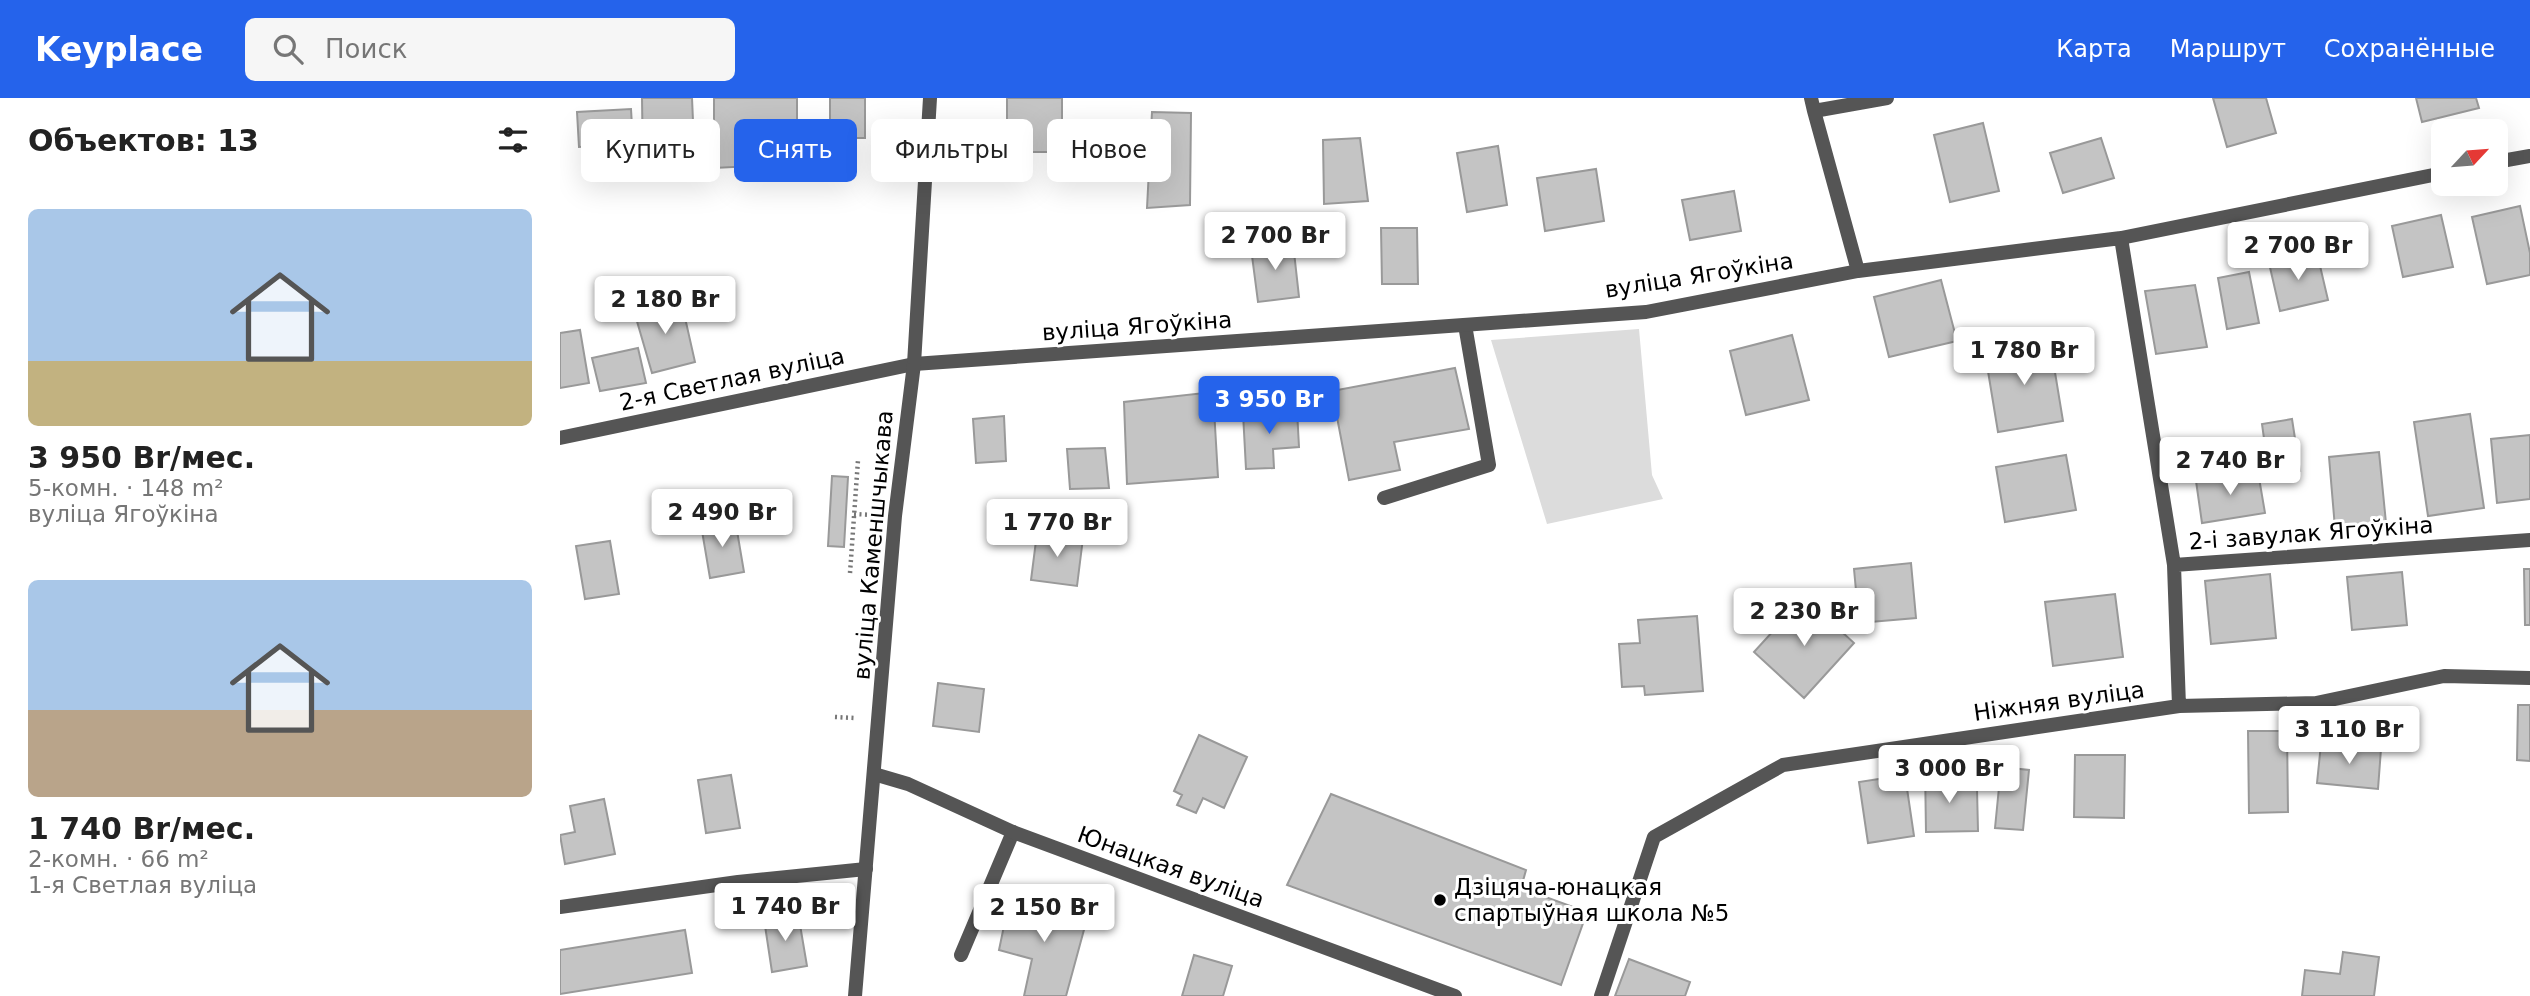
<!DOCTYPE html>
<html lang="ru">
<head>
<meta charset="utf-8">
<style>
	body { margin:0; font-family:"DejaVu Sans",sans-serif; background:#f6f6f6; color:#222; height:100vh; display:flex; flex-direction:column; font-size:26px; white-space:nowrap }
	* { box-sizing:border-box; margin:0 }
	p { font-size:23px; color:#767676 }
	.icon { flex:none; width:38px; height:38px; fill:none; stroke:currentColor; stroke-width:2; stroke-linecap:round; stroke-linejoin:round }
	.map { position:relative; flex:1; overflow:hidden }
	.panel { display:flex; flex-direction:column; background:#fff; width:560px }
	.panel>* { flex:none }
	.top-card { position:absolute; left:21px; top:21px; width:665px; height:63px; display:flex; gap:14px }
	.needle { width:46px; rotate:64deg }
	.fabs { position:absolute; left:1871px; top:21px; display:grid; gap:14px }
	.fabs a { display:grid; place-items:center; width:77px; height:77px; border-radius:10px; background:#fff; box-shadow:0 7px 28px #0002; font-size:35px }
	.price { position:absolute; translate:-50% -60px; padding:0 16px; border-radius:7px; background:#fff; color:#222; font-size:23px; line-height:46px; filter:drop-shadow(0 2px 4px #0008) }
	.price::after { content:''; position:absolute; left:50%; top:42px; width:21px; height:16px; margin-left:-10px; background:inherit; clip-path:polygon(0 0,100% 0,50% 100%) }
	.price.selected { background:#2563eb; color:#fff }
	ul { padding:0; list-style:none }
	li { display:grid; align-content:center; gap:14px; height:371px; padding:0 28px }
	li span { display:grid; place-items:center; height:217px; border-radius:10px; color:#555 }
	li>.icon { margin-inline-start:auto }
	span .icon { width:126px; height:126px; fill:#fffc; stroke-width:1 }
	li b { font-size:30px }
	h2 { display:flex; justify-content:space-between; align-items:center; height:84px; padding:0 28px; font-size:30px }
	.tag { padding:0 24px; border-radius:10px; background:#fff; box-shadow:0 7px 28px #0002; font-size:24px; line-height:63px }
	.tag.selected { background:#2563eb; color:#fff }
	header { display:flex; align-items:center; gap:42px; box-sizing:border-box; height:98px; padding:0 35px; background:#2563eb; color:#fff }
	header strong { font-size:33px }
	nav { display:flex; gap:38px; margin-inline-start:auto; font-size:24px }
	.search { width:490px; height:63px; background:#f6f6f6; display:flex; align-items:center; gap:18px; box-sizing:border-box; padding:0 24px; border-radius:10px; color:#767676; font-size:26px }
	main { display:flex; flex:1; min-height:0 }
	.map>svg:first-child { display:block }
	.green { fill:#dcdcdc }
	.building { fill:#c4c4c4; stroke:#999; stroke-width:2 }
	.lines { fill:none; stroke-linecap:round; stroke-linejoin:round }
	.path { stroke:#777; stroke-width:4.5; stroke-dasharray:2 3.5; stroke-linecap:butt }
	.service { stroke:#555; stroke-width:14 }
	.minor { stroke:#555; stroke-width:14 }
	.tertiary { stroke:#555; stroke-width:14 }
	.poi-dot { fill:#000; stroke:#fff; stroke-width:2.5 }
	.labels { text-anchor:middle; stroke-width:6; stroke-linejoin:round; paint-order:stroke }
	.street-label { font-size:23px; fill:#000; stroke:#fff }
	.poi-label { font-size:23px; fill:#000; stroke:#fff; text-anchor:start }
</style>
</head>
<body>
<header>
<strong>Keyplace</strong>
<div class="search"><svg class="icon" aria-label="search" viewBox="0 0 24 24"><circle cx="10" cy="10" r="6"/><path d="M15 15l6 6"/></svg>Поиск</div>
<nav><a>Карта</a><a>Маршрут</a><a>Сохранённые</a></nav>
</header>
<main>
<section class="panel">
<h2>Объектов: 13<svg class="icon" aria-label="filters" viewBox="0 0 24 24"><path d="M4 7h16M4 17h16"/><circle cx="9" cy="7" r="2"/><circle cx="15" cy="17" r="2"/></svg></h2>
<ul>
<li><span style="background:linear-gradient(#a9c7e8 70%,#c2b280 0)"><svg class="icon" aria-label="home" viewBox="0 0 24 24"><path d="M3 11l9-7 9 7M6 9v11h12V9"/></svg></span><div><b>3 950 Br/мес.</b><p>5-комн. · 148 m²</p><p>вуліца Ягоўкіна</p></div></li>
<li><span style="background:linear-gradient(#a9c7e8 60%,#b9a48a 0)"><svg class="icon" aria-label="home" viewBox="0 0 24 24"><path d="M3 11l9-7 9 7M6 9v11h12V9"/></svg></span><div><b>1 740 Br/мес.</b><p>2-комн. · 66 m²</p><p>1-я Светлая вуліца</p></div></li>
</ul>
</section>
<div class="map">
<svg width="1970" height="898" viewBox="0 0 1970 898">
	<rect width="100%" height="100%" fill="#fff"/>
	<path class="green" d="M1079,231L1092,377L1103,401L987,426L931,242Z"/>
	<path class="building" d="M82,0H132L135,69L83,71Z
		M154,0H237V66L154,70Z
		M270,0H305V40H270Z
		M447,0H502V54H469V38H447Z
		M1653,0H1706L1716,35L1667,49Z
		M1856,0H1916L1919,10L1862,24Z
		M71,11L73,46L19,49L17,14Z
		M592,14L631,15L630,107L587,110Z
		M1423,25L1439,93L1390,104L1374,37Z
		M800,40L808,103L764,106L763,42Z
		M1541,40L1554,80L1503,95L1490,55Z
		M938,48L947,107L907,114L897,55Z
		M1036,71L1044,123L985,133L977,80Z
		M1174,93L1181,133L1130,142L1122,102Z
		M1960,108L1970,155V177L1927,186L1912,119Z
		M1881,117L1893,169L1843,179L1832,128Z
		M821,130H857L858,186H822Z
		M733,145L739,199L698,204L691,150Z
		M1757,155L1768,202L1720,213L1709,165Z
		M1689,174L1699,225L1667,231L1658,180Z
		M1381,182L1397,243L1329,259L1314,199Z
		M1635,187L1647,249L1596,256L1585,193Z
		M121,202L135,264L92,275L74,213Z
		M20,232L29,285L0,290V235Z
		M1232,237L1249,302L1186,317L1170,253Z
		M1490,244L1503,323L1438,334L1425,255Z
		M78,250L86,285L40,293L32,260Z
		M895,270L909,331L834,344L840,372L789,382L772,293Z
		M653,294L658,379L567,386L564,304Z
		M737,312L739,349L713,351L714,370L686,371L683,315Z
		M1910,316L1924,410L1868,418L1854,324Z
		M444,318L446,363L416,365L413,321Z
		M1732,321L1740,373L1709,377L1702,326Z
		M1970,337V401L1937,405L1931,341Z
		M545,350L549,390L510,391L507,351Z
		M1819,354L1826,425L1775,430L1769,359Z
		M1506,357L1516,412L1445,424L1436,369Z
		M1698,374L1705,415L1642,425L1636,383Z
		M272,378L288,379L284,449L268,448Z
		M175,421L184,474L150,480L141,427Z
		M477,435L523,440L517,488L471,482Z
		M50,443L59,496L25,501L16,448Z
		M1351,465L1356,520L1299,525L1294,471Z
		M1964,471H1970V527H1965Z
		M1842,474L1847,527L1792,532L1787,479Z
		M1710,476L1716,540L1651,546L1645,483Z
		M1555,496L1563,559L1493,568L1485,504Z
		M1244,499L1294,545L1244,600L1194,554Z
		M1137,518L1143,593L1085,597L1084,588L1062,589L1059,546L1080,545L1078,522Z
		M378,585L424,591L419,634L373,628Z
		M1958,607H1970V663L1957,662Z
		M1688,633H1727L1728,714L1689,715Z
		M639,637L687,659L664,710L643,700L636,715L617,707L622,697L614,693Z
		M1761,646L1821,651L1818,691L1757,685Z
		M1515,657H1565L1564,720L1514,719Z
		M1383,667V692L1417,691L1418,733L1366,734L1365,668Z
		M1441,669L1469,672L1463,732L1435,730Z
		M171,677L180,730L146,735L138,682Z
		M1345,677L1354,738L1308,745L1299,684Z
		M771,696L966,772L961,790L1027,814L1001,887L727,787Z
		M44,701L55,756L5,766L0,737L15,734L10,708Z
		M450,799L528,817L506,898H464L472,861L439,852Z
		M238,815L247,868L212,874L204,821Z
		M125,832L132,875L0,896V852Z
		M1783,854L1819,859L1814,898H1742L1745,872L1780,876Z
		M634,857L672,868L663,898H622Z
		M1069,861L1130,884L1125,898H1055Z"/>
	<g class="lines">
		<path class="path" d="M294,416L314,417
			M290,475L298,362
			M275,619L294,620"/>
		<path class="service" d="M824,400L929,367L905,227
			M401,857L453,734"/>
		<path class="minor" d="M1251,0L1254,13L1327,0
			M1254,13L1298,173
			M1936,64L1970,58
			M1561,140L1614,467L1970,442
			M0,340L354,266L1086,214L1298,173L1561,140L1883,75
			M1614,467L1619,608
			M314,676L348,686L453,734L895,898
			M0,809L178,784L306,771
			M1041,898L1094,739L1223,667L1619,608L1756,605L1884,578L1970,580"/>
		<path class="tertiary" d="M295,898L335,418L354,266L370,0"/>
	</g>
	<circle class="poi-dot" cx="880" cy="802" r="7"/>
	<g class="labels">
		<g class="street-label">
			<text transform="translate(1139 177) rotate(-9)" y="8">вуліца Ягоўкіна</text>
			<text transform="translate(577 228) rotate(-4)" y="8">вуліца Ягоўкіна</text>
			<text transform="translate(172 281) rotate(-12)" y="8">2-я Светлая вуліца</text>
			<text transform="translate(1751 435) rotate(-4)" y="8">2-і завулак Ягоўкіна</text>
			<text transform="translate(313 447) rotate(-85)" y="8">вуліца Каменшчыкава</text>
			<text transform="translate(1499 603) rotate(-8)" y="8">Ніжняя вуліца</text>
			<text transform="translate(611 769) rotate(20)" y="8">Юнацкая вуліца</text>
		</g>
		<g class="poi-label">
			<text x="894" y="797">Дзіцяча-юнацкая<tspan x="894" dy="26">спартыўная школа №5</tspan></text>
		</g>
	</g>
</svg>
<div class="fabs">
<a><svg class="needle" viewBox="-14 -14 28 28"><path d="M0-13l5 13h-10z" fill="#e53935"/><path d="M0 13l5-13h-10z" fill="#767676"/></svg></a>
</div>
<b class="price" style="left:715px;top:174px">2 700 Br</b>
<b class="price" style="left:1738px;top:184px">2 700 Br</b>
<b class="price" style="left:105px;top:238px">2 180 Br</b>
<b class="price" style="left:1464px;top:289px">1 780 Br</b>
<b class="price selected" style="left:709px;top:338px">3 950 Br</b>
<b class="price" style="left:1670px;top:399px">2 740 Br</b>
<b class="price" style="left:162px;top:451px">2 490 Br</b>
<b class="price" style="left:497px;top:461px">1 770 Br</b>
<b class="price" style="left:1244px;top:550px">2 230 Br</b>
<b class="price" style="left:1789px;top:668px">3 110 Br</b>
<b class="price" style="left:1389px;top:707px">3 000 Br</b>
<b class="price" style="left:225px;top:845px">1 740 Br</b>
<b class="price" style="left:484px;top:846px">2 150 Br</b>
<div class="top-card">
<a class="tag">Купить</a>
<a class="tag selected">Снять</a>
<a class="tag">Фильтры</a>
<a class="tag">Новое</a>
</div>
</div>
</main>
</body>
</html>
